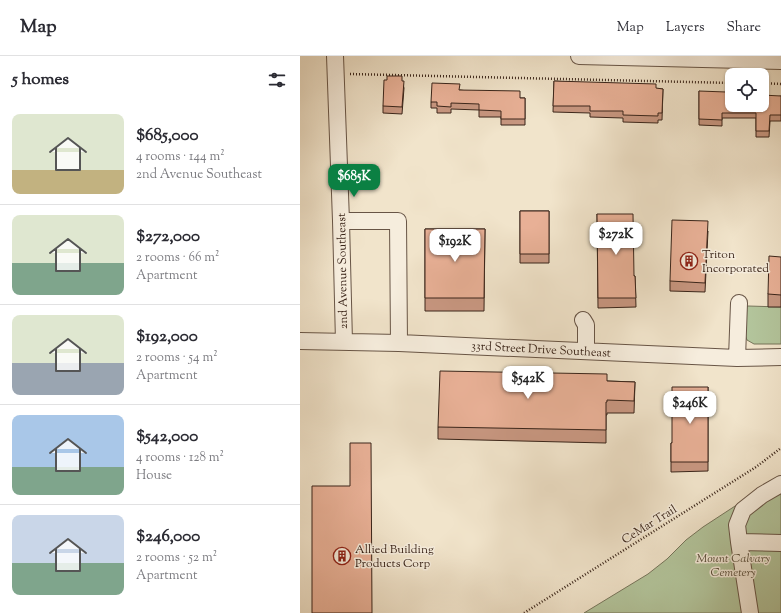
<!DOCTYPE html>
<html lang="en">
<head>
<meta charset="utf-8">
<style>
	body { margin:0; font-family:"Sorts Mill Goudy",serif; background:#f2f2f3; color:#2b2b33; height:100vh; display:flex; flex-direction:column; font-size:15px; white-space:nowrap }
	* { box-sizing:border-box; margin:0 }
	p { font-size:13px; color:#7c7c81 }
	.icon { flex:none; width:22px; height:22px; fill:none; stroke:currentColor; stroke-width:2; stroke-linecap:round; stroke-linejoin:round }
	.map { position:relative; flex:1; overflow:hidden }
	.details { display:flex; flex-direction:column; background:#fff; width:300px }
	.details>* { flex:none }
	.tools { position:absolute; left:425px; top:12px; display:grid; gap:8px }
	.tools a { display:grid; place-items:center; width:44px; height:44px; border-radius:8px; background:#fff; box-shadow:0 1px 3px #0004; font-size:20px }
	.price { position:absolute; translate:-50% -34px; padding:0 9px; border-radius:8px; background:#fff; color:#222; font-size:13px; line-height:26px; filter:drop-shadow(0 1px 2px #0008) }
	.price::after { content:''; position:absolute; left:50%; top:24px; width:12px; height:9px; margin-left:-6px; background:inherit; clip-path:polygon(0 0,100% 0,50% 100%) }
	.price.current { background:#0b8043; color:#fff }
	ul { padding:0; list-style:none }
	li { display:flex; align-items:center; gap:12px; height:100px; padding:0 12px }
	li+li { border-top:1px solid #e1e1e2 }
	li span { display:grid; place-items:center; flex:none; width:112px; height:80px; border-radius:8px; color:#555 }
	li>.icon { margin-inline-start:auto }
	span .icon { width:48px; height:48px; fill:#fffc; stroke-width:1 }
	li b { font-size:17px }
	h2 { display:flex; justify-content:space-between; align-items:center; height:48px; padding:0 12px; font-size:17px }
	header { display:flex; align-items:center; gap:24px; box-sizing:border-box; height:56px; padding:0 20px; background:#fff; border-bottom:1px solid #e1e1e2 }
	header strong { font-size:19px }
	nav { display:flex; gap:22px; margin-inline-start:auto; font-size:14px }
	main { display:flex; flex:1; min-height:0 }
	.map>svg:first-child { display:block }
	.green { fill:#b3c59c; stroke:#76755b }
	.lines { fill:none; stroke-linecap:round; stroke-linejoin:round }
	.minor-casing { stroke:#685546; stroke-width:18 }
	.path { stroke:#3a251a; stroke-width:2.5; stroke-dasharray:1 2; stroke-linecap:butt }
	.minor { stroke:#f6eddd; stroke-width:16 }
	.wall { fill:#c89781; stroke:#3a251a }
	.building { fill:#e8b096; stroke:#3a251a }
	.labels { text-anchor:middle; stroke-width:3; stroke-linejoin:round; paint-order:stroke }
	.poi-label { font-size:12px; fill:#3a251a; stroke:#f6eddd; text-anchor:start }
	.street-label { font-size:12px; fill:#3a251a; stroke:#f6eddd }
	.park-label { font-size:12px; font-style:italic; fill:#584d3a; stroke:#f6eddd }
</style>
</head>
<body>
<header>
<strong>Map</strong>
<nav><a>Map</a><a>Layers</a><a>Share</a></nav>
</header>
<main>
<section class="details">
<h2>5 homes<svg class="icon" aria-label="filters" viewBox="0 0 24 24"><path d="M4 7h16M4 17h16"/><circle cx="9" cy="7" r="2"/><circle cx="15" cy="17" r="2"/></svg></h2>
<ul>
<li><span style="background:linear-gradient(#dfe7d0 70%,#c2b280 0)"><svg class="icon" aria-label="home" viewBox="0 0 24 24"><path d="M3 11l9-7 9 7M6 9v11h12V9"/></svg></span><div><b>$685,000</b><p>4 rooms · 144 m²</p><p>2nd Avenue Southeast</p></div></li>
<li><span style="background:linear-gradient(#dfe7d0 60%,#7fa58c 0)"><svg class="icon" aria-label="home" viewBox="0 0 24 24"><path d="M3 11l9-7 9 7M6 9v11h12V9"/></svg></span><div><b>$272,000</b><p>2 rooms · 66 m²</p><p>Apartment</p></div></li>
<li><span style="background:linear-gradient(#dfe7d0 60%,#9aa5b1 0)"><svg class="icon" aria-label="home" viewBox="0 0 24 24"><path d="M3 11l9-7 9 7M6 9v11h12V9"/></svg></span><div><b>$192,000</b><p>2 rooms · 54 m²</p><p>Apartment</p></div></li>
<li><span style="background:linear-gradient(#a9c7e8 65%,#7fa58c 0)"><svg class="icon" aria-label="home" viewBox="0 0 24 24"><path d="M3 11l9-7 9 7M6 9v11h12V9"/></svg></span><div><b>$542,000</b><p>4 rooms · 128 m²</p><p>House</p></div></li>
<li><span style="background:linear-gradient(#c9d6e8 60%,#7fa58c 0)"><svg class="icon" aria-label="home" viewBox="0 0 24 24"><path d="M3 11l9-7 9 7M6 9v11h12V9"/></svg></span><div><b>$246,000</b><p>2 rooms · 52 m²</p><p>Apartment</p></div></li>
</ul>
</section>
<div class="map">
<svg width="481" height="557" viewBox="0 0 481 557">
	<rect width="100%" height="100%" fill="#f1e4cb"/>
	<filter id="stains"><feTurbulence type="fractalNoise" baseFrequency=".005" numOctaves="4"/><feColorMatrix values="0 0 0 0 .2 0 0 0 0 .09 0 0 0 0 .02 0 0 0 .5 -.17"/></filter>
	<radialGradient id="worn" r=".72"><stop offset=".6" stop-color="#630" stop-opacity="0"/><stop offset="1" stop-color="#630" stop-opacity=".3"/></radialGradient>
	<path class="green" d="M448,250L481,251V288H454L447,284L445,279L446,251Z
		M481,420V557H284L348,518L367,503L386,484L403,471Z"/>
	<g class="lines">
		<defs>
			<path id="minor" d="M35,0L41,165L44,286
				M279,0L481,5
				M41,165H98L99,287
				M283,264L286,269V295
				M0,285L99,287L437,302L481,301
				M437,302L439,247
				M439,486L481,487
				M450,557L439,486L437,469L443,454L462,439L481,428"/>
		</defs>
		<use href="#minor" class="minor-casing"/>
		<path class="path" d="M50,18L432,27
			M462,27L481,28
			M224,557L456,411L481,392"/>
		<use href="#minor" class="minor"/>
	</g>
	<path class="wall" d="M102,25L104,32L102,58L83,57V50Z
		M254,25L363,33L362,64H358V67L323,66V62L290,61V57L253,56Z
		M160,34L220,42H225V69H201V61H179V54L151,53V57H137V52H131V46Z
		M399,35L432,49L481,40V65H470L469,81H456V62H422V70L399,69Z
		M220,155H249V207H220Z
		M297,158L334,220H335L336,251L298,252Z
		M125,173H185L184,255H125Z
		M408,175L405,236L370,235V225Z
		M481,201V251H468V238Z
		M307,325L335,326L334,357H307V359H306V387L138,383V371Z
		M408,331V415L371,416V387H372Z"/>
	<path class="building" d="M87,20H102V25H104L102,51L83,50L84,24H87Z
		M254,25L356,28V32L363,33L362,57H358V60L323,59V55H290V50H253Z
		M132,27L160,28L159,34L220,35V42H225V63H201V55L179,54V48L151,47V51L137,50V46H131Z
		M426,32H432V49H462V39L481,40V59H470L469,75H456V57H422V64L399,63V35L426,36Z
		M220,155H249V198H220Z
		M297,158H333L334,220H335L336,242H298Z
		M372,164L408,165L405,227L370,225Z
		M125,173H185L184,242H125Z
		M469,200L481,201V239L468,238Z
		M140,315L307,318V325L335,326L334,345L307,344V346H306V374L138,371Z
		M372,331H408V406H371V387H372Z
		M50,387H71L72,557H12V430H50Z"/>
	<defs>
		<symbol id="building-ring" viewBox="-11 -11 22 22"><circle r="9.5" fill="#f6eddd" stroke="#8f2418" stroke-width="1.5"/><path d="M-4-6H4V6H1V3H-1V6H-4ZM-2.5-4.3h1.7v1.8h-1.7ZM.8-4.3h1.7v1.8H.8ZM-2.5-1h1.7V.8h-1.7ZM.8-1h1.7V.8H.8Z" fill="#8f2418"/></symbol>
	</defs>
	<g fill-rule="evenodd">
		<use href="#building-ring" x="379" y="195" width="20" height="20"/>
		<use href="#building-ring" x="32" y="490" width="20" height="20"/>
	</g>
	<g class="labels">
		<g class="poi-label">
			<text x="402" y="202">Triton<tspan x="402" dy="14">Incorporated</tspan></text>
			<text x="55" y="497">Allied Building<tspan x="55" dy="14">Products Corp</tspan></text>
		</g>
		<g class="street-label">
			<text transform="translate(42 215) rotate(-91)" y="4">2nd Avenue Southeast</text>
			<text transform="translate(241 293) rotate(3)" y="4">33rd Street Drive Southeast</text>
			<text transform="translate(349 468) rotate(-32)" y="4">CeMar Trail</text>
		</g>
		<g class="park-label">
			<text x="433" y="506">Mount Calvary<tspan x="433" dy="14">Cemetery</tspan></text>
		</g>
	</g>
	<rect width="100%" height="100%" filter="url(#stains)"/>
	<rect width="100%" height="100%" fill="url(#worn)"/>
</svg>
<div class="tools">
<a><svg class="icon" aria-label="locate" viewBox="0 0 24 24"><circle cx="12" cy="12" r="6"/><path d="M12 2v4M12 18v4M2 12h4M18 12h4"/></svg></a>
</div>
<b class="price current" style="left:54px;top:142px">$685K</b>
<b class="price" style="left:316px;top:200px">$272K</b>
<b class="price" style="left:155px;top:207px">$192K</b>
<b class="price" style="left:228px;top:344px">$542K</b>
<b class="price" style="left:390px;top:369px">$246K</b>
</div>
</main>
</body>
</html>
